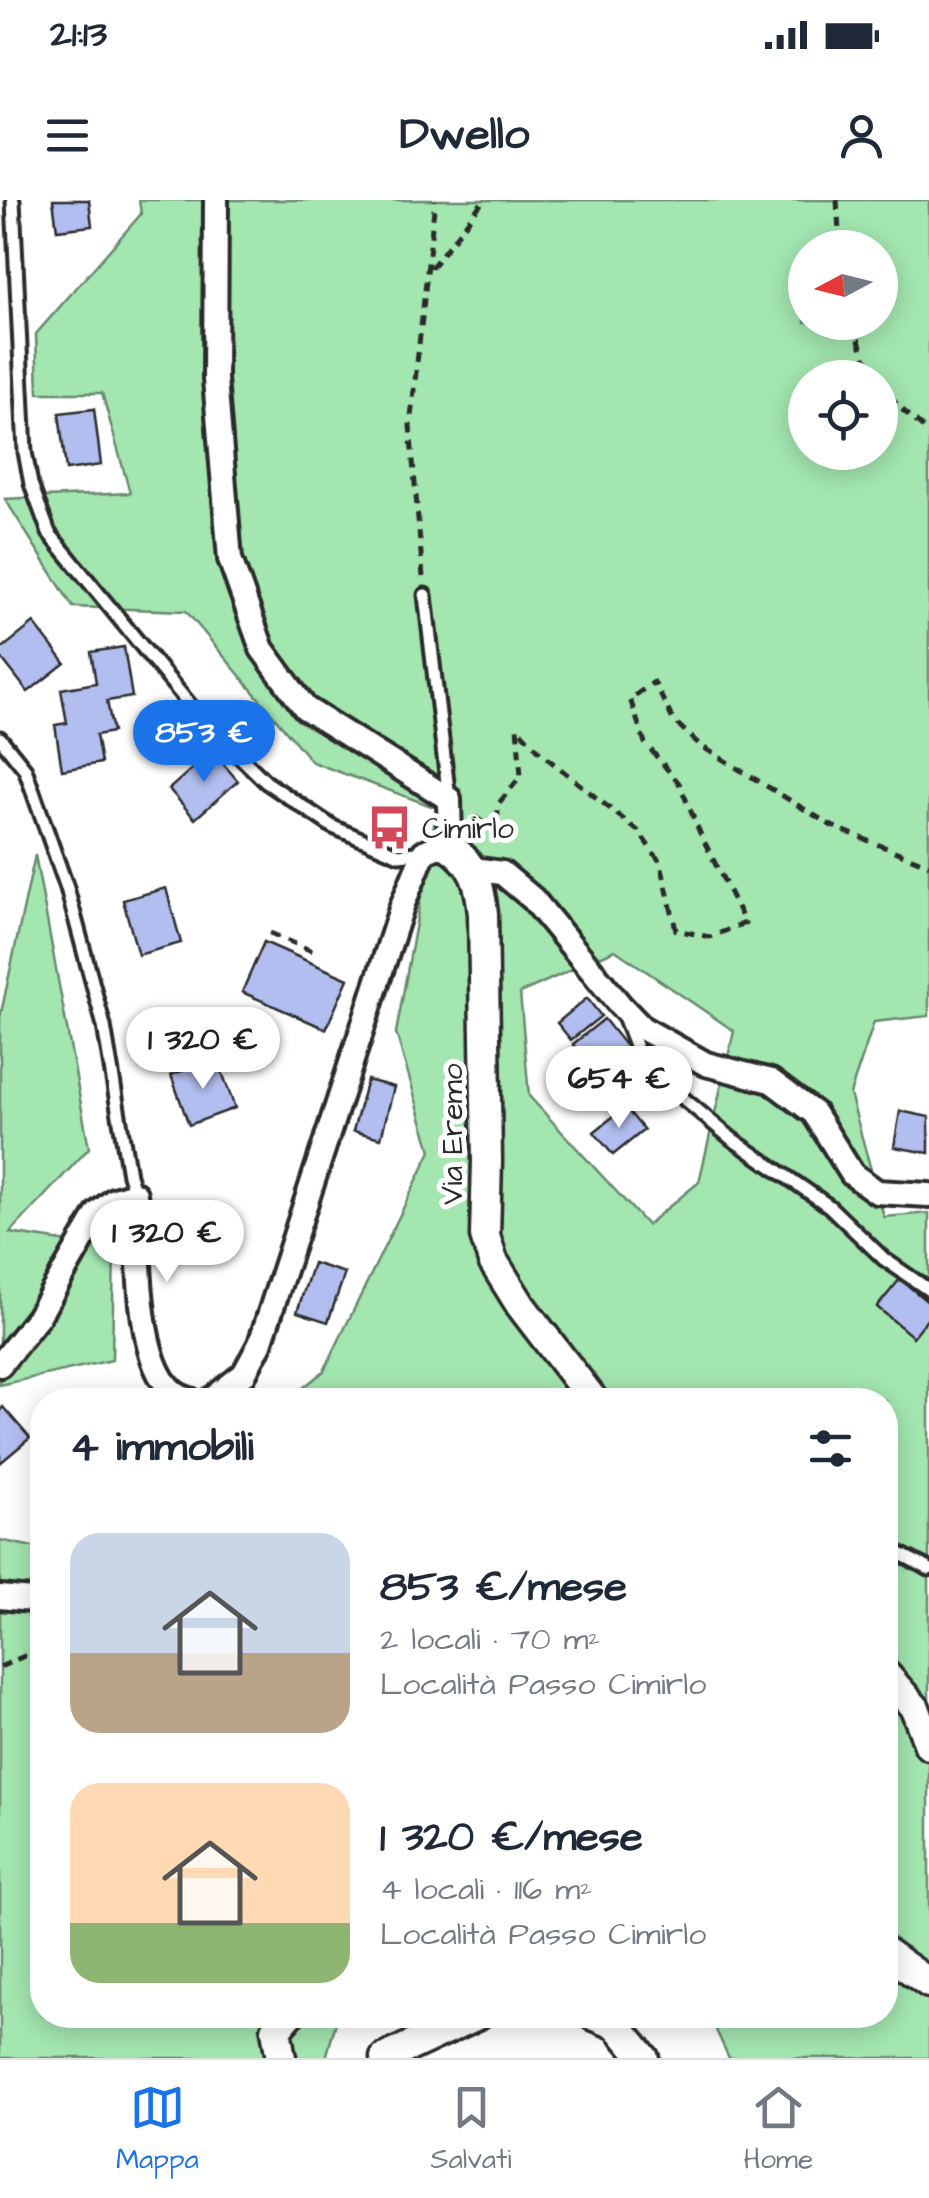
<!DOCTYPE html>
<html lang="it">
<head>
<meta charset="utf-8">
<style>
	body { margin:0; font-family:"Architects Daughter",sans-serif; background:#f2f2f3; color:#1f2937; height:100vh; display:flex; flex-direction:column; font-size:38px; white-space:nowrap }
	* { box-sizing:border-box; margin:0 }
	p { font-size:32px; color:#747a83 }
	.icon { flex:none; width:55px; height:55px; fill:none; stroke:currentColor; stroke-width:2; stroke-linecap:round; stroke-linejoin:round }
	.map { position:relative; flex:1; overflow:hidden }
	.side { position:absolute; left:30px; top:1188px; width:868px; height:640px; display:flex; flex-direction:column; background:#fff; border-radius:40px; box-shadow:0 5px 25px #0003 }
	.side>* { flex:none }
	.needle { width:65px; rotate:263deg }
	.buttons { position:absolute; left:788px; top:30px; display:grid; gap:20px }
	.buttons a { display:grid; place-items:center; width:110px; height:110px; border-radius:50%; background:#fff; box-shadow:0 5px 25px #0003; font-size:50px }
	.price { position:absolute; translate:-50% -85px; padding:0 22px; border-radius:35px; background:#fff; color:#222; font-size:32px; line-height:65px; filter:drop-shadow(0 2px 5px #0008) }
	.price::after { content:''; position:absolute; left:50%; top:60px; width:30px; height:22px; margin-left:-15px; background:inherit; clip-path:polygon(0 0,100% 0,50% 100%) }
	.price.on { background:#1a73e8; color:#fff }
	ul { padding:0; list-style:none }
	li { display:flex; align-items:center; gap:30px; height:250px; padding:0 40px }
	li span { display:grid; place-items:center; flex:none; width:280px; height:200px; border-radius:30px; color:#555 }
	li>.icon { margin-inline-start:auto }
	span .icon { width:120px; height:120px; fill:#fffc; stroke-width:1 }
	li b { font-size:42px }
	h2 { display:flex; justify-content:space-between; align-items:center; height:120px; padding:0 40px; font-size:42px }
	.status { display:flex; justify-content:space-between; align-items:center; height:70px; padding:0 50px; background:#fff; direction:ltr }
	.status svg { height:28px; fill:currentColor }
	header { display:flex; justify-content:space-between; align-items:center; height:130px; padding:0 40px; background:#fff; font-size:45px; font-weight:700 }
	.dock { display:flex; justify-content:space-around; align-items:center; height:140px; border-top:2px solid #e0e1e3; background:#fff; font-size:28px; color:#747a83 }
	.dock a { display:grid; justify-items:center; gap:5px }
	.dock .on { color:#1a73e8 }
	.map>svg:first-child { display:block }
	.green { fill:#a3e6b0; stroke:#67886e; stroke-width:2.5; fill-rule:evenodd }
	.building { fill:#b2beef; stroke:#2b2b2b; stroke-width:2.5 }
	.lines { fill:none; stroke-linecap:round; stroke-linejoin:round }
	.service-casing { stroke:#2b2b2b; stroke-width:19 }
	.minor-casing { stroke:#2b2b2b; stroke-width:30 }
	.tertiary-casing { stroke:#2b2b2b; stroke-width:35 }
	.path { stroke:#2b2b2b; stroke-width:5; stroke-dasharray:10 8; stroke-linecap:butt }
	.service { stroke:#fff; stroke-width:11 }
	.minor { stroke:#fff; stroke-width:22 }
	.tertiary { stroke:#fff; stroke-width:28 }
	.labels { text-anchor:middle; stroke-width:10; stroke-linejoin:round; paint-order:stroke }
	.poi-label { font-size:30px; fill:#2b2b2b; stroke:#fff; text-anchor:start }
	.street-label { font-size:30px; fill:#2b2b2b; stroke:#fff }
</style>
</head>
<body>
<div class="status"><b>21:13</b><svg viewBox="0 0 49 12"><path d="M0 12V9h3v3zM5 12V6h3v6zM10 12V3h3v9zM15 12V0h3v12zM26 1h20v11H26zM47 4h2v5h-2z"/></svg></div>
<header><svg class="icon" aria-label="menu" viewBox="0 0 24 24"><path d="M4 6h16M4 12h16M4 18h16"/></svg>Dwello<svg class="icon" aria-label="person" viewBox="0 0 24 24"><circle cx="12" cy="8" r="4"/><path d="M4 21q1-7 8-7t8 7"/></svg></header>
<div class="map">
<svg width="929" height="1858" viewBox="0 0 929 1858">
	<rect width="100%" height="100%" fill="#fff"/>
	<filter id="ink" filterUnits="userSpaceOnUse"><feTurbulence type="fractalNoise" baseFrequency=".01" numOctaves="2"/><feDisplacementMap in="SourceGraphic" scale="20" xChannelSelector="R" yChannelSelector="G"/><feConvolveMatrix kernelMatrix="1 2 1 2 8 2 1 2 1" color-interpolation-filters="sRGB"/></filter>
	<g filter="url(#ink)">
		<path class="green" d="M139,0H929V816L874,822L850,894L884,1017L929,1013V1858H729L709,1815H885V1200H288L324,1171L431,951L396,833L437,608L312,562L186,411L73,407L5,299L130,293L102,193H38L36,134L141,14ZM805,48H880V122H805ZM805,178H880V252H805ZM615,750L734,831L699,982L647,1025L529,896L520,793Z
			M35,655L89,948L10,1033L114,1049L112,1160L0,1185V818Z
			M0,1340L42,1349V1815H338L326,1858H0Z"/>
		<path class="building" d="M53,0H89L92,26L57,30Z
			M94,209L101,265L66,270L59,213Z
			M34,423L65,463L28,492L0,456V450Z
			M124,447L132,497L107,501L113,532L96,535L101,563L62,570L55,525L67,523L61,489L96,483L91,452Z
			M212,551L238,581L195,619L169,589Z
			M166,688L181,743L138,755L123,700Z
			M264,742L348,779L326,829L242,792Z
			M587,798L601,816L571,840L557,823Z
			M604,819L637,860L606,885L573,844Z
			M217,858L235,908L189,925L171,875Z
			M367,880L394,887L381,938L353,931Z
			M625,907L644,930L613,955L594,932Z
			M900,911L929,917V953L894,947Z
			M313,1063L345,1073L328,1122L297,1112Z
			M900,1079L929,1103V1117L913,1137L877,1107Z
			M3,1207L30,1238L0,1263V1210Z"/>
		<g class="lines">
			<defs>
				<path id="service" d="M13,0L25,252L31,284L49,333L203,521L266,582L333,627L399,655L424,652
					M425,395L449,599
					M0,538L25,569L67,688L104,826L129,975L135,994
					M625,819L638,853L678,894L732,939L829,1006L884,1059L929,1090
					M885,1346L929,1369"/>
				<path id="minor" d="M473,669L502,673L533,699L620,805L642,828L706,864L771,881L814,913L852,974L877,992L929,995
					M0,1165L38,1117L98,1013L114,1000L135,994C142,1040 130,1188 190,1200
					M211,1200L244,1174L260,1144L402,706L424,652L436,647H450L449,599L305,508L262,449L230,359L215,179L216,0
					M0,1397L42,1401"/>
				<path id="tertiary" d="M450,647C475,665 480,684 483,714L487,961L485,1036L493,1061L521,1106L593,1200
					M885,1474L915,1508L929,1545
					M885,1752L929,1783
					M593,1815L617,1825L644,1858
					M281,1858L276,1830L289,1815
					M385,1858L477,1815"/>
			</defs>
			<use href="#service" class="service-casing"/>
			<use href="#minor" class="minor-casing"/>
			<use href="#tertiary" class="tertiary-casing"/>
			<path class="path" d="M837,0L840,48
				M431,68L484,0
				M852,122L865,157L878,178
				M880,181L898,206L929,233
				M423,377L410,226L435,0
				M475,617L496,631L499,603L521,576L517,527L543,555L638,631L661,663L676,730L710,737L745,723L700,633L679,583L645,543L630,499L654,482L673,520L701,546L832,626L929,665
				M270,733L310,750L306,760
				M0,1467L42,1448"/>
			<use href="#service" class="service"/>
			<use href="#minor" class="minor"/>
			<use href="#tertiary" class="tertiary"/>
		</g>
	</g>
	<defs>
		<symbol id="bus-bare" viewBox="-9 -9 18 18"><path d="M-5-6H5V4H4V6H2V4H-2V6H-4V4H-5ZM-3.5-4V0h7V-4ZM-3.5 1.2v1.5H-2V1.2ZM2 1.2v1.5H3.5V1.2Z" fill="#d1495b" stroke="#fff" stroke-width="2.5" paint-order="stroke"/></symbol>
	</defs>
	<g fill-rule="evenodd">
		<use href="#bus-bare" x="358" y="596" width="63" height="63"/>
	</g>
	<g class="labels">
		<g class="poi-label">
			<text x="422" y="638">Cimirlo</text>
		</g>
		<g class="street-label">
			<text transform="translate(452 934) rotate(-90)" y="10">Via Eremo</text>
		</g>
	</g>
</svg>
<div class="buttons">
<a><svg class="needle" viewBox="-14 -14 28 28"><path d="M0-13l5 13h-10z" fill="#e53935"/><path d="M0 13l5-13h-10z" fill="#747a83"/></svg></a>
<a><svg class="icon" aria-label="locate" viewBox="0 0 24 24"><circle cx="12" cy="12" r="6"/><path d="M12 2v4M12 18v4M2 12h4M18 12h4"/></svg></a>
</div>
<b class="price on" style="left:204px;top:585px">853 €</b>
<b class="price" style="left:203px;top:892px">1 320 €</b>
<b class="price" style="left:619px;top:931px">654 €</b>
<b class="price" style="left:167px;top:1085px">1 320 €</b>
<section class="side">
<h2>4 immobili<svg class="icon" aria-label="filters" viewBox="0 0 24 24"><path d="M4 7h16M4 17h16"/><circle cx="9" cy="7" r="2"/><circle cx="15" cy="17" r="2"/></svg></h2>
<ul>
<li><span style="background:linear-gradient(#c9d6e8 60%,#b9a48a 0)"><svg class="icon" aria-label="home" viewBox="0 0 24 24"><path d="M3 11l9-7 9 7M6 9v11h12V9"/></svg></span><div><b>853 €/mese</b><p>2 locali · 70 m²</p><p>Località Passo Cimirlo</p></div></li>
<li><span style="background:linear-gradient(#ffd9b3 70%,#8fb573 0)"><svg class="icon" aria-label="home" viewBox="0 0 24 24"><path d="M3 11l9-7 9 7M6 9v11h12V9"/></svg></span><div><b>1 320 €/mese</b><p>4 locali · 116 m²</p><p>Località Passo Cimirlo</p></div></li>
</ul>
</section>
</div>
<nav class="dock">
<a class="on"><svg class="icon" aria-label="map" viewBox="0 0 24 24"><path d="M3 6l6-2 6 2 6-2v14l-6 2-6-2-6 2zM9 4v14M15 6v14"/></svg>Mappa</a>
<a><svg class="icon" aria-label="saved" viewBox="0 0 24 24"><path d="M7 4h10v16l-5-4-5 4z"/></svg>Salvati</a>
<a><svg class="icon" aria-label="home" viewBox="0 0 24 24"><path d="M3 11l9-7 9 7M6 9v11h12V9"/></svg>Home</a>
</nav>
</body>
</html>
